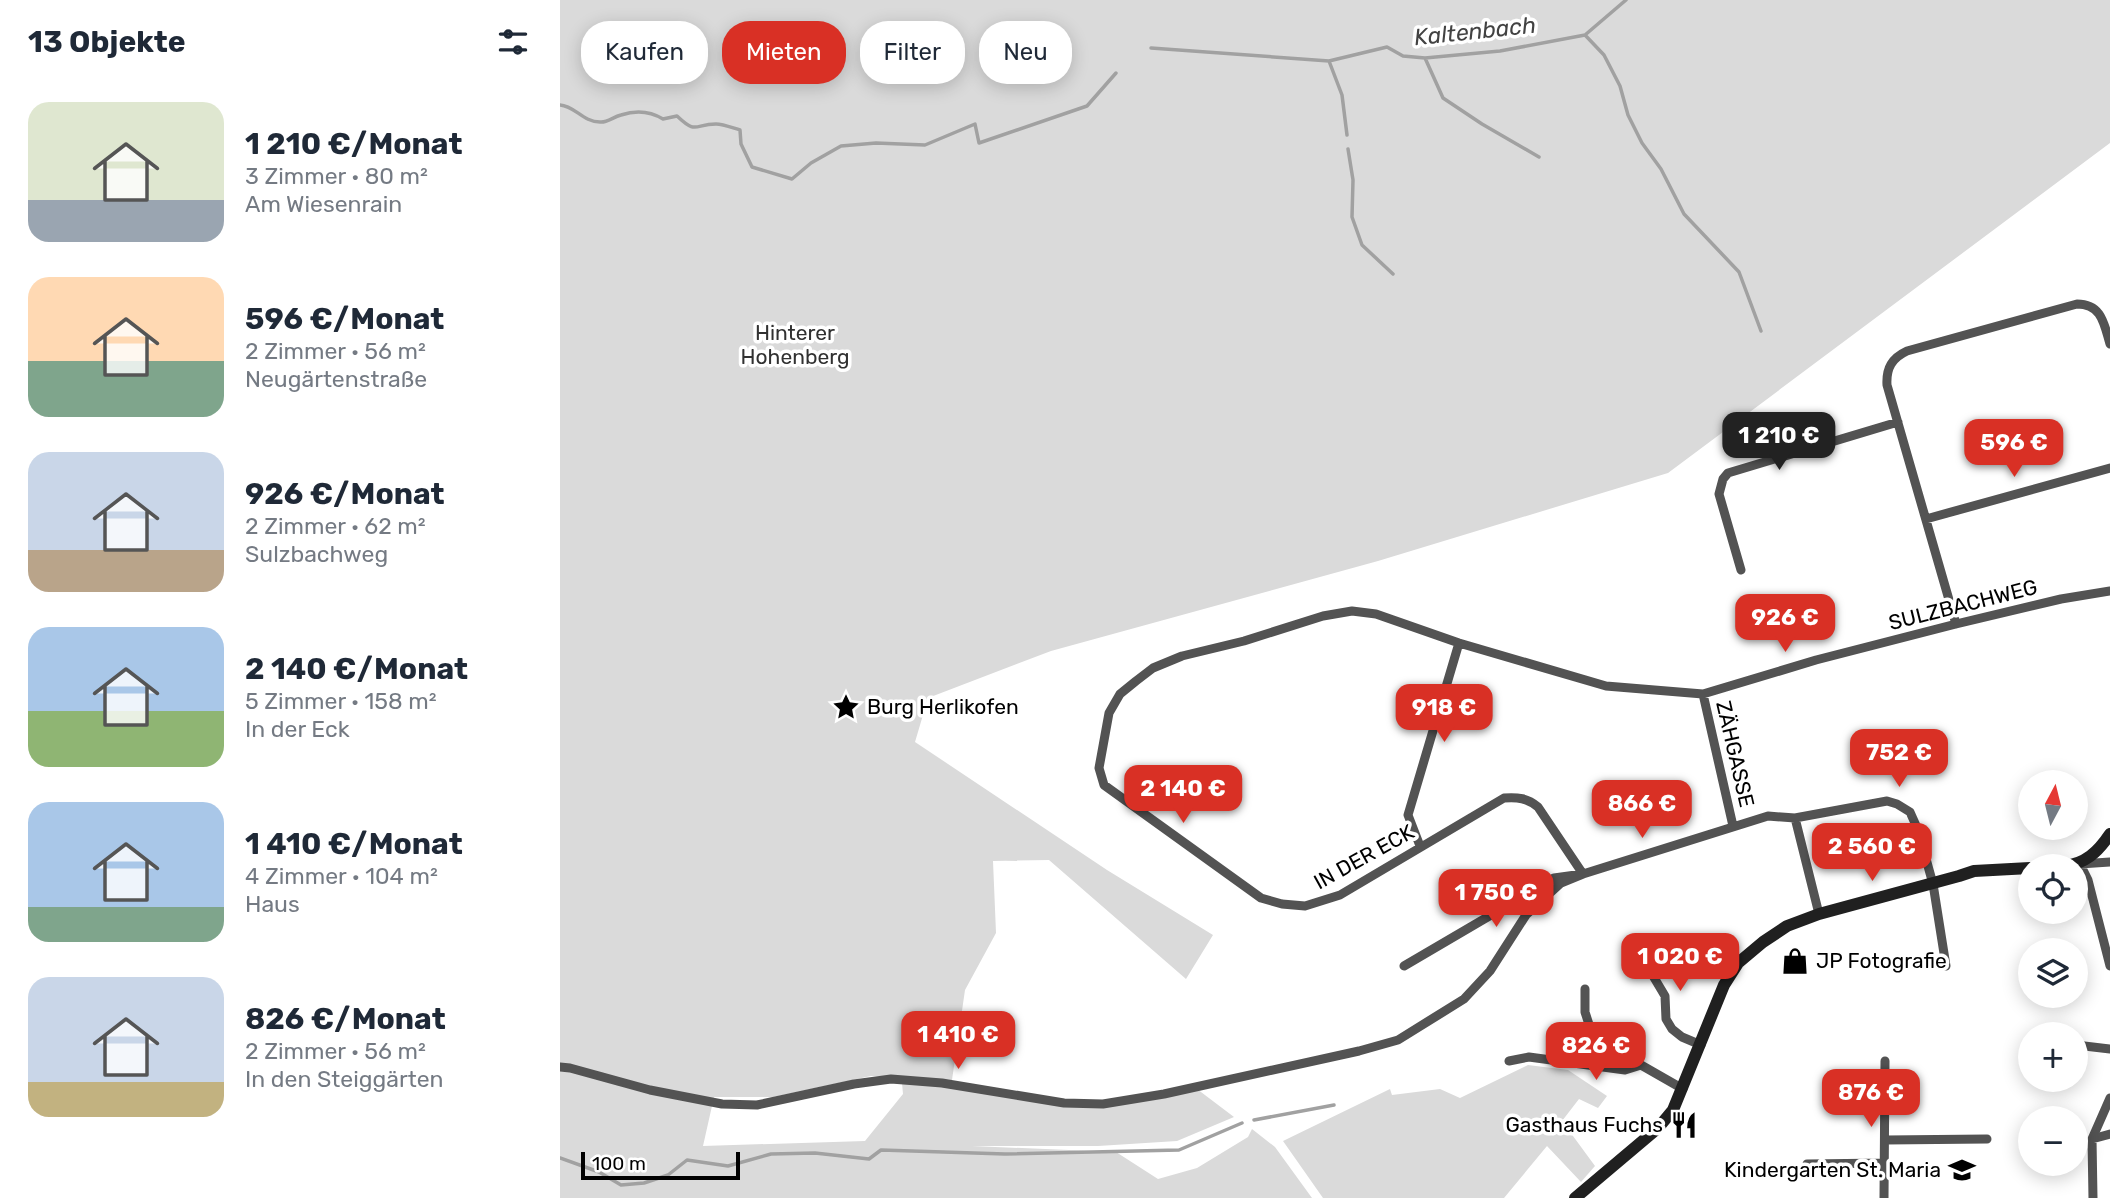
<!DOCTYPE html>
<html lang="de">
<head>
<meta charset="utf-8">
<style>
	body { margin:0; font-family:Rubik,sans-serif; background:#f6f6f7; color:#1f2937; height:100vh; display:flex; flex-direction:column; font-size:26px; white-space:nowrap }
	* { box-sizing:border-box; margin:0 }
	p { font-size:23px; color:#747a83 }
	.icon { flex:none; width:38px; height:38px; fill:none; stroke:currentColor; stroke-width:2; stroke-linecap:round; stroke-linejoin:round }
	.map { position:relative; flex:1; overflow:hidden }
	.panel { display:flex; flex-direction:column; background:#fff; width:560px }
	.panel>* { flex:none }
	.hud { position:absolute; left:21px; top:21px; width:665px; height:63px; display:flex; gap:14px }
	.needle { width:46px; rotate:7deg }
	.fabs { position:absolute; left:1458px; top:770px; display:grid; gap:14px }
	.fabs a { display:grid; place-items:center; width:70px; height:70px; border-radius:50%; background:#fff; box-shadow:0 4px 18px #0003; font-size:35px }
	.scale { position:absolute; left:21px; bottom:18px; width:159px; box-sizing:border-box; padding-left:7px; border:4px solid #000; border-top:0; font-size:19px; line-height:24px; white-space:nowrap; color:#000; -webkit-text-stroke:5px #fff; paint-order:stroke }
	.price { position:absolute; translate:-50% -60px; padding:0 16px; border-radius:14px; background:#d93025; color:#fff; font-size:23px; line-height:46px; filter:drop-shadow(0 2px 4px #0008) }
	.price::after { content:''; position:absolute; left:50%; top:42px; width:21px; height:16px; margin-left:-10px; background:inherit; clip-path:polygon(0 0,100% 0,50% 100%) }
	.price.selected { background:#222; color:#fff }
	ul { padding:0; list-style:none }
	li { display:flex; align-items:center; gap:21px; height:175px; padding:0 28px }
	li span { display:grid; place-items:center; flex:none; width:196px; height:140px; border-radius:21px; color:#555 }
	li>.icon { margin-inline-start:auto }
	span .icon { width:84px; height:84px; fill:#fffc; stroke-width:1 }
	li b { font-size:30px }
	h2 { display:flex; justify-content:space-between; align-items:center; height:84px; padding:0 28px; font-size:30px }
	.pill { padding:0 24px; border-radius:28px; background:#fff; box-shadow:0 4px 18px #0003; font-size:24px; line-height:63px }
	.pill.selected { background:#d93025; color:#fff }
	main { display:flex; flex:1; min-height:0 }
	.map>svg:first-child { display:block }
	.green { fill:#dadada }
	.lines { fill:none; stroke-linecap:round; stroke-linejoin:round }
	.stream { stroke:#a1a1a1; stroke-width:3.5 }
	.street { stroke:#535353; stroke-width:9 }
	.secondary { stroke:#202020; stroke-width:12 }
	.labels { text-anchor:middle; stroke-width:7; stroke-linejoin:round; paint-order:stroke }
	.park-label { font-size:21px; fill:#313131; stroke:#fff }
	.street-label { font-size:21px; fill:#000; stroke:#fff }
	.poi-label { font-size:21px; fill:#000; stroke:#fff; text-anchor:start }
	.water-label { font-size:23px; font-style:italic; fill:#424242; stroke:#fff }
</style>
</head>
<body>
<main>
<section class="panel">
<h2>13 Objekte<svg class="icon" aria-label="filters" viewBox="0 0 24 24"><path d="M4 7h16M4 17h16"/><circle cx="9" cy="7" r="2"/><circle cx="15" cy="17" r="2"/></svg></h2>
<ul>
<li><span style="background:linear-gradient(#dfe7d0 70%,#9aa5b1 0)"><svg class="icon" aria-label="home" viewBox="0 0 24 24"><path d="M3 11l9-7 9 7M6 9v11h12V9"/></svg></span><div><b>1 210 €/Monat</b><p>3 Zimmer · 80 m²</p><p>Am Wiesenrain</p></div></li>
<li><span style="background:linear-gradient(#ffd9b3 60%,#7fa58c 0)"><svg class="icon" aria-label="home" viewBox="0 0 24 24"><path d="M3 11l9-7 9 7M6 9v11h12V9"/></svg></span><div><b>596 €/Monat</b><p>2 Zimmer · 56 m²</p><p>Neugärtenstraße</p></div></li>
<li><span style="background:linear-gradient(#c9d6e8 70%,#b9a48a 0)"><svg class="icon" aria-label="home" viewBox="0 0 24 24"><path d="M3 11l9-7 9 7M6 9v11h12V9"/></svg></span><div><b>926 €/Monat</b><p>2 Zimmer · 62 m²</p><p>Sulzbachweg</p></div></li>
<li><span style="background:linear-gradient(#a9c7e8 60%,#8fb573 0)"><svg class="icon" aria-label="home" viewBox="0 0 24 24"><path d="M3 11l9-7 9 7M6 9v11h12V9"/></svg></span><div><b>2 140 €/Monat</b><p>5 Zimmer · 158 m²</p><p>In der Eck</p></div></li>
<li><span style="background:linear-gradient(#a9c7e8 75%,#7fa58c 0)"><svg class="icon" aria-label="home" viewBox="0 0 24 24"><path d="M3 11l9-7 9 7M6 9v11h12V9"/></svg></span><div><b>1 410 €/Monat</b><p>4 Zimmer · 104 m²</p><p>Haus</p></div></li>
<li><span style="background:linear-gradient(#c9d6e8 75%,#c2b280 0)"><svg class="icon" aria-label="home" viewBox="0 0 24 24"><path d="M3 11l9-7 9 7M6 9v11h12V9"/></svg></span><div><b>826 €/Monat</b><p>2 Zimmer · 56 m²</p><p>In den Steiggärten</p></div></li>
</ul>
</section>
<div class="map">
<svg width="1550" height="1198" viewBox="0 0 1550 1198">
	<rect width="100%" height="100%" fill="#fff"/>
	<path class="green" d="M0,0H1550V143L1108,473L818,561L491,651L368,698L355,742L547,870L653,935L626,979L489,860L433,861L436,933L405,990L392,1080L311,1076L213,1097H154L143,1146L305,1141L343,1094L342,1083L386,1087L523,1105L637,1089L674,1117L617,1141L538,1146H412L556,1152L598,1179L637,1168L688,1137L692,1129L715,1147L752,1198H0Z
		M968,1065L1008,1070L1047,1096L1038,1108L1019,1099L1002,1121L1035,1166L1021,1182L987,1146L944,1198H763L723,1141L830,1089L832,1095L880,1089L900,1098Z"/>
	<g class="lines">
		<path class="stream" d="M1025,35L1044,55L1060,86L1068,115L1082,143L1101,169L1124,214L1179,272L1201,331
			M591,48L769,61L827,47L843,56L865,58L940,51L1025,35L1066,0
			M865,58L883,98L922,124L979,157
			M769,61L782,95L787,135
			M0,105C15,106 23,122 40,122C47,123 53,117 61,115C76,110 90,111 103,119L117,116C137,135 134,124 156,124C163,124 173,128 180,130L181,144L192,167L232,179L251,163L281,146L316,143L365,145L415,124L419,143L527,106L556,73
			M788,149L793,180L792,217L802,245L833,274
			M694,1120L774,1105
			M0,1158L39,1172L61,1185L84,1183L108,1175L127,1160L168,1166L211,1154L255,1153L309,1159L321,1150L445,1154L619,1150L682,1123"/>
		<path class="street" d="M1366,519L1550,468
			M1181,570L1159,494L1163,479L1168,473L1338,422
			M1396,624L1327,385C1326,368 1332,358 1347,351L1517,304C1542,304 1544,324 1550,344
			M1143,694L1173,826
			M1235,818L1259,914
			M860,846L848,815L899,643
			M1550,862L1520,864L1528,880L1550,966
			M1080,954L1105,996L1106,1019L1112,1029L1122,1037L1141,1045
			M844,966L994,878L1023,874L978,807C967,798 958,797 944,798L780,895L745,906L722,904L701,898L544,785L539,768L549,713L560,694L576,681L593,668L622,656L684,641L763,616L792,611L816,614L899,643L1046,686L1143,694L1256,660L1396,624L1501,599L1550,591
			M1025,989V1012L1034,1040L1066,1052L1072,1060L1081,1065
			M1516,1045L1550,1049
			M949,1061L969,1057L1065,1070L1081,1065L1123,1089
			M0,1067L10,1068L90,1090L162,1104L197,1105L294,1084L331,1079L382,1083L504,1103L543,1104L604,1094L799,1051L838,1040L904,999L930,971L966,915L1001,883L1023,874L1208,816L1235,818L1327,801L1337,804L1350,812L1358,830L1373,884L1386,966
			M1532,1139L1550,1134
			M1326,1140L1427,1139
			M1247,1164L1325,1163
			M1324,1198L1325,1061
			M1533,1198L1532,1139L1550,1098"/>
		<path class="secondary" d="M1504,866C1525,864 1538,852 1550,834
			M1015,1198L1098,1128L1113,1110L1164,985L1178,963L1203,942L1227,926L1259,914L1399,876L1414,871L1470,868"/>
	</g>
	<defs>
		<symbol id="sight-bare" viewBox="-9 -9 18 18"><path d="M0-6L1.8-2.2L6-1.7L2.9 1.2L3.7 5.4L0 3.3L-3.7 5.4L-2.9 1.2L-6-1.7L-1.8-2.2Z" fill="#000" stroke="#fff" stroke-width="2.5" paint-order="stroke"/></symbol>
		<symbol id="shop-bare" viewBox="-9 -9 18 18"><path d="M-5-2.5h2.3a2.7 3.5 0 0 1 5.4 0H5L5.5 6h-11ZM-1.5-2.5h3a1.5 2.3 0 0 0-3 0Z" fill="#000" stroke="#fff" stroke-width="2.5" paint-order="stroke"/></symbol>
		<symbol id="restaurant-bare" viewBox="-9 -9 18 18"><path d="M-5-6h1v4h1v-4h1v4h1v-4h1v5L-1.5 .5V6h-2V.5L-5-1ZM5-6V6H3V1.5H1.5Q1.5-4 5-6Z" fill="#000" stroke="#fff" stroke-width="2.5" paint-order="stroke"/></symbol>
		<symbol id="school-bare" viewBox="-9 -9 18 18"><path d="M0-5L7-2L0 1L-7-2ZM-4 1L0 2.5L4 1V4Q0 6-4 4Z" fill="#000" stroke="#fff" stroke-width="2.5" paint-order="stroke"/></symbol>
	</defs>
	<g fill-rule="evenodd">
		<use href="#sight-bare" x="267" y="688" width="38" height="38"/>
		<use href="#shop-bare" x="1216" y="942" width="38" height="38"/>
		<use href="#restaurant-bare" x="1105" y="1106" width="38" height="38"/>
		<use href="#school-bare" x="1383" y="1151" width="38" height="38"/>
	</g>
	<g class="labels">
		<g class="park-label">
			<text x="235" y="340">Hinterer<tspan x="235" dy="24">Hohenberg</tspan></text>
		</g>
		<g class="street-label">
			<text transform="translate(1403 605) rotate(-14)" y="7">SULZBACHWEG</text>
			<text transform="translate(1175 754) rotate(77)" y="7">ZÄHGASSE</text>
			<text transform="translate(804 857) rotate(-29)" y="7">IN DER ECK</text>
		</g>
		<g class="poi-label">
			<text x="307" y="714">Burg Herlikofen</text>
			<text x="1256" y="968">JP Fotografie</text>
			<text x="1103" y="1132" text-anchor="end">Gasthaus Fuchs</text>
			<text x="1381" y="1177" text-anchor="end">Kindergarten St. Maria</text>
		</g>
		<g class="water-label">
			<text transform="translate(915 31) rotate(-6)" y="8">Kaltenbach</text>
		</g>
	</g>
</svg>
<div class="fabs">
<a><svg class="needle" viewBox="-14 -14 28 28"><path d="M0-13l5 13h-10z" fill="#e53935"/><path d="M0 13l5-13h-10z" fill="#747a83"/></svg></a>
<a><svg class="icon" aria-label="locate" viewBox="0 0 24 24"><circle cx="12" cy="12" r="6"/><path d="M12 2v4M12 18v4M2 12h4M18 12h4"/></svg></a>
<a><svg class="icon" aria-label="layers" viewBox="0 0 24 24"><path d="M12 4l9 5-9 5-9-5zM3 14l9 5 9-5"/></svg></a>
<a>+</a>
<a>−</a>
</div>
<div class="scale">100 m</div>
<b class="price selected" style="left:1219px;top:472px">1 210 €</b>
<b class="price" style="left:1454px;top:479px">596 €</b>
<b class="price" style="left:1225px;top:654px">926 €</b>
<b class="price" style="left:884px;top:744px">918 €</b>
<b class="price" style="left:1339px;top:789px">752 €</b>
<b class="price" style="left:623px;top:825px">2 140 €</b>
<b class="price" style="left:1082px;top:840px">866 €</b>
<b class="price" style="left:1312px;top:883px">2 560 €</b>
<b class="price" style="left:936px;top:929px">1 750 €</b>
<b class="price" style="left:1120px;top:993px">1 020 €</b>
<b class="price" style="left:398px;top:1071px">1 410 €</b>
<b class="price" style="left:1036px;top:1082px">826 €</b>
<b class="price" style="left:1311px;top:1129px">876 €</b>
<div class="hud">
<a class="pill">Kaufen</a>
<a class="pill selected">Mieten</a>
<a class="pill">Filter</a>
<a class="pill">Neu</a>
</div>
</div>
</main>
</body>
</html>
